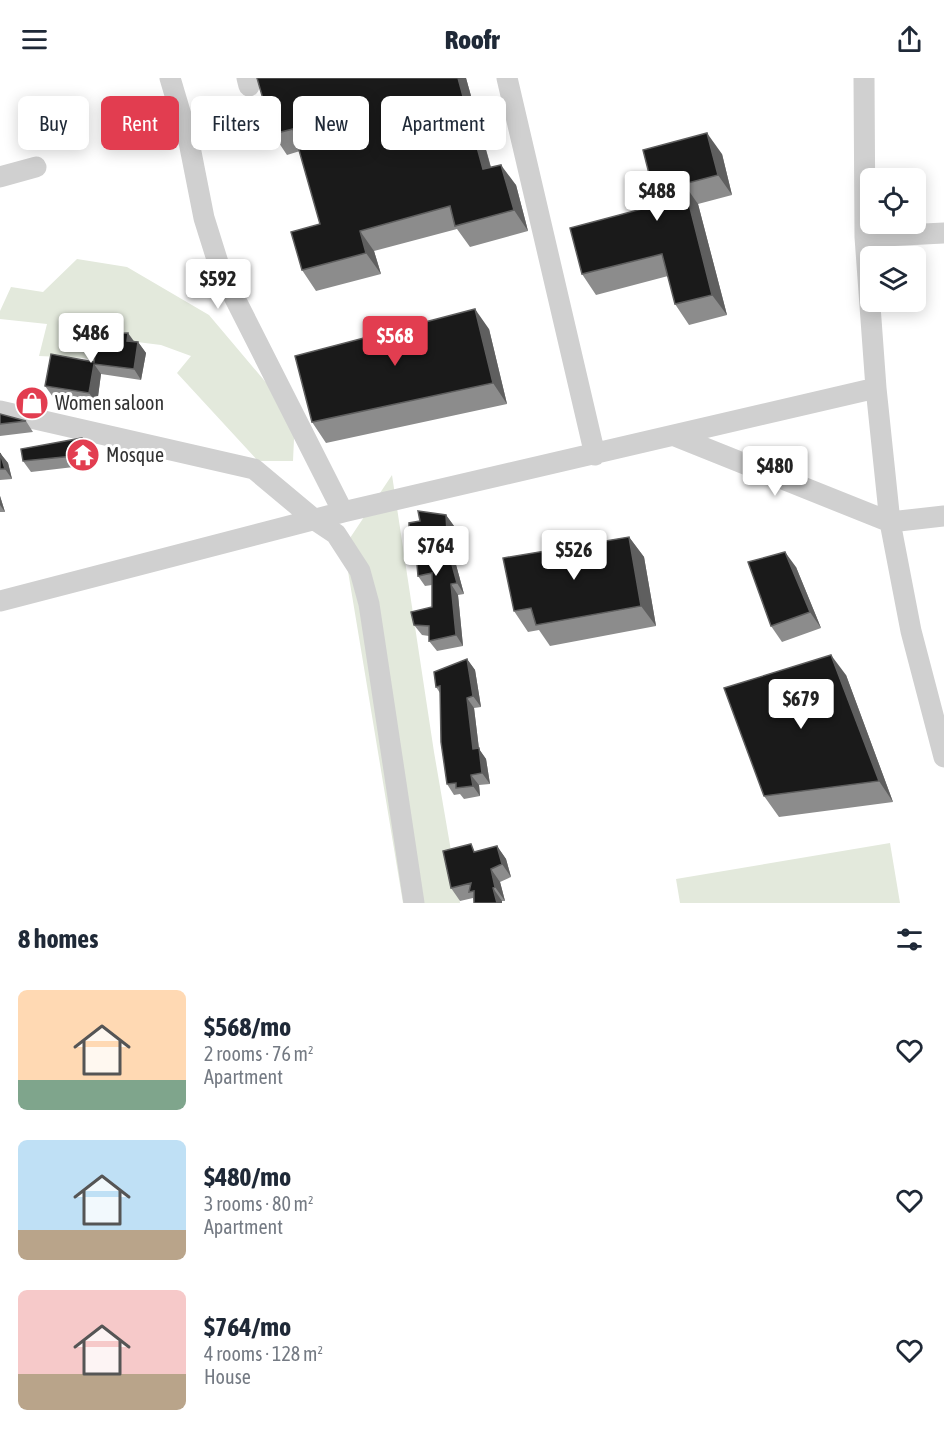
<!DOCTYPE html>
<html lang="en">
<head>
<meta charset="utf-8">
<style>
	body { margin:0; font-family:"Asap Condensed",sans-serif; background:#f6f6f7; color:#1f2937; height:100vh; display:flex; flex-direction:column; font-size:22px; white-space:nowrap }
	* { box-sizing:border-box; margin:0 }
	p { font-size:20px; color:#747a83 }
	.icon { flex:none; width:33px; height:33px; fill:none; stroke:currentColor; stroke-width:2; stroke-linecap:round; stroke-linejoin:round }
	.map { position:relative; height:825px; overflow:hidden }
	.sheet { display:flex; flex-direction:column; background:#fff; flex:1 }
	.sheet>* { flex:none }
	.guide { position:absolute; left:18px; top:18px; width:600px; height:54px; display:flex; gap:12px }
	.buttons { position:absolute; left:860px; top:90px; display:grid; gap:12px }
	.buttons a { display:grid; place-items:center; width:66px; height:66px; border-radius:9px; background:#fff; box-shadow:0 3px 15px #0003; font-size:30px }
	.price { position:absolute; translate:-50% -51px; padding:0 14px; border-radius:6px; background:#fff; color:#222; font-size:20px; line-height:39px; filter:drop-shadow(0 2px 3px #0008) }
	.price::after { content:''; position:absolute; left:50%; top:36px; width:18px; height:14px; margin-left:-9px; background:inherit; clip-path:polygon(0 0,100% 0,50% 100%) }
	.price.selected { background:#e23d50; color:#fff }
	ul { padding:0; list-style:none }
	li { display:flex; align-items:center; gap:18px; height:150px; padding:0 18px }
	li span { display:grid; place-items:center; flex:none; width:168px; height:120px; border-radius:9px; color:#555 }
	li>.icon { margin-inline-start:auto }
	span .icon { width:72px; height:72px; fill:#fffc; stroke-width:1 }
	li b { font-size:26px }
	h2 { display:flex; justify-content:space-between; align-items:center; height:72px; padding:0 18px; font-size:26px }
	.chip { padding:0 21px; border-radius:9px; background:#fff; box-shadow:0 3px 15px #0003; font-size:21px; line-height:54px }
	.chip.selected { background:#e23d50; color:#fff }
	header { display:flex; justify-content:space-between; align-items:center; height:78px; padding:0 18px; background:#fff; font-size:27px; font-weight:800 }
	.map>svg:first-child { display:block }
	.green { fill:#e3e9dc }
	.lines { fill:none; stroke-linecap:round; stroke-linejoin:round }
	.minor { stroke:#d0d0d0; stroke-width:21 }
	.wall { fill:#8c8c8c }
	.shaded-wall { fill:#5f5f5f }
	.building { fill:#1a1a1a; stroke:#5f5f5f; stroke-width:1.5 }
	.labels { text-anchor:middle; stroke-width:6; stroke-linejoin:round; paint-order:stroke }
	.poi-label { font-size:20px; fill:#333; stroke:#fff; text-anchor:start }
</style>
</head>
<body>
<header><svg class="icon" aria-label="menu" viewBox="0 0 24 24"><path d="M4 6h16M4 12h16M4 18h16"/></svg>Roofr<svg class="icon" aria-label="share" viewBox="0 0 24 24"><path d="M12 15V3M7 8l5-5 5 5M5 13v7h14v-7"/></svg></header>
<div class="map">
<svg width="944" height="825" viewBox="0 0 944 825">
	<rect width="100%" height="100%" fill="#fff"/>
	<path class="green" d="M77,181L127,189L209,237L295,339L293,383H258L177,295L191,278L161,267L105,260L103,285L84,280L39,278L47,246L0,241V233L11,209L43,214Z
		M392,397L434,674L460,825H403L344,469Z
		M890,765L900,825H680L676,801Z"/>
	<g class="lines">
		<path class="minor" d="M170,0L189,64L204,140L220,191L343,434
			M247,0L249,8
			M507,0L595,377
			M864,0L865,159L876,310L890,444L911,553L944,679
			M0,99L36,89
			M865,159L944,155
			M0,333L254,391L315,442L336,456L360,493L369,526L414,825
			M675,358L890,444L944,438
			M0,523L343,434L876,310"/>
	</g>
	<path class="wall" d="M257,0H466L491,89L516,107L528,153L470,169L457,151L374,173L381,196L316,213L302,192L320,146L300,73L287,77L273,56Z
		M722,76L732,117L698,126L727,237L689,247L675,226L668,198L596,217L582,196L657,127Z
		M489,251L507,326L326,365L312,344Z
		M107,264H138L146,275L141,302L101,296L97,326L53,319L45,308L94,284Z
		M0,336L26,343L33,354L0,358Z
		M89,371L91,387L31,394L23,383Z
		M0,375L8,385L12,401L0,402Z
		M0,418L5,434H0Z
		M446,437L454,448L455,483L464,516L458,517L463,568L437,573L429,563V558L422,557L414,547L432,529V507L425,508L418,498L432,471H416L409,460Z
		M629,459L644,479L656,548L550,568L539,552L528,554L514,533Z
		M796,489L821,550L782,564L771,548Z
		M467,581L475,592L481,629L474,630L479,671L486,681L490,706L479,707L480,718L464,721L460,716L454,717L447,706L440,615L436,609Z
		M846,597L893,724L779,739L764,718Z
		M497,768L506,781L511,799L500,804L505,823H502V825H474L473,820L460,823L451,810L477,773Z"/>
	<path class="shaded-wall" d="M458,0H466L497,112L483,91Z
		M707,55L722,76L732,117L718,97Z
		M501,87L516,107L528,153L514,132Z
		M684,106L698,126L727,237L712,217Z
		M360,153L374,173L381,196L366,175Z
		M475,231L489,251L507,326L493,305Z
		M128,255L136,266L127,263Z
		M138,264L146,275L141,302L134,291Z
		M94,286L101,296L97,326L89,315Z
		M82,360L89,371L91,387L84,377Z
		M0,375L8,385L12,401L5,391Z
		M0,418L5,434L0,427Z
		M446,437L454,448L455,483L464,516L457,505L448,472Z
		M629,459L644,479L656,548L641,528Z
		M785,474L796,489L821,550L810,534Z
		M451,506L458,517L463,568L456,557Z
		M831,577L846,597L893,724L879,703Z
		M467,581L475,592L481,629L473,618Z
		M467,620L474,630L479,671L486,681L490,706L482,695L473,671Z
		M471,697L479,707L480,718L473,708Z
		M497,768L506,781L511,799L502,786Z
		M491,791L500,804L505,823L495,809Z
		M493,810L502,823V825H497Z"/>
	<path class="building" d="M257,0H458L483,91L501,87L514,132L455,148L450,128L360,153L366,175L302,192L291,154L320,146L293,51L273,56Z
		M707,55L718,97L684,106L712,217L675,226L662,176L582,196L570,150L657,127L643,72Z
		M475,231L493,305L312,344L295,278Z
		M128,255L127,263L138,264L134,291L94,286L89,315L45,308L51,276L94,284L97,264H107V256Z
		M0,336L26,343L0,346Z
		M82,360L84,377L23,383L21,371Z
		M0,375L5,391H0Z
		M418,433L446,437L448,472L457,505L451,506L456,557L429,563V548L414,547L411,534L432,529V495L418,498L417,486L443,460H409V445L420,443Z
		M629,459L641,528L536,547L531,530L514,533L503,480Z
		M785,474L810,534L771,548L748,484Z
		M831,577L879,703L764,718L724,610Z
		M467,581L473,618L467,620L473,671L479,670L482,695L471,697L473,708L456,710V705L447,706L441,664L440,608L436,609L434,594Z
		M471,766L474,774L497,768L502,786L491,791L495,809L493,810L497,825H474V813L469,814L471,805L451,810L443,773Z"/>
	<defs>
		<symbol id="shop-disc" viewBox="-11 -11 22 22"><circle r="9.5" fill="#e23d50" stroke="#fff"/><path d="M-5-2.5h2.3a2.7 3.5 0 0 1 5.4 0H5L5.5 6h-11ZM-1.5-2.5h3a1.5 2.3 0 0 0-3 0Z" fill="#fff"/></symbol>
		<symbol id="temple-disc" viewBox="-11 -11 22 22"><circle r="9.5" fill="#e23d50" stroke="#fff"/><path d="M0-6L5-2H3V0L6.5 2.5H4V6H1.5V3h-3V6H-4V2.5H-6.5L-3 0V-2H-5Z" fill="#fff"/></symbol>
	</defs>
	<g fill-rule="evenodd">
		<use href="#shop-disc" x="13" y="306" width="38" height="38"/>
		<use href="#temple-disc" x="64" y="358" width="38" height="38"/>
	</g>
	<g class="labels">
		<g class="poi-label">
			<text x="55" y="332">Women saloon</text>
			<text x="106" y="384">Mosque</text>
		</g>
	</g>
</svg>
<div class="buttons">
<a><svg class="icon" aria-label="locate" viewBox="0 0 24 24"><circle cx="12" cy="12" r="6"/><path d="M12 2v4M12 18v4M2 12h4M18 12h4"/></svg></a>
<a><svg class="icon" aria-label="layers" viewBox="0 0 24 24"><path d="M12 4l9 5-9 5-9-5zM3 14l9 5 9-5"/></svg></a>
</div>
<b class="price" style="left:657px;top:144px">$488</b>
<b class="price" style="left:218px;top:232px">$592</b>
<b class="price" style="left:91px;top:286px">$486</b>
<b class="price selected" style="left:395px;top:289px">$568</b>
<b class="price" style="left:775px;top:419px">$480</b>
<b class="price" style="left:436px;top:499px">$764</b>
<b class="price" style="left:574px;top:503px">$526</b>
<b class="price" style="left:801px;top:652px">$679</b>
<div class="guide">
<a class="chip">Buy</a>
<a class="chip selected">Rent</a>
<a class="chip">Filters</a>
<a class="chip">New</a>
<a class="chip">Apartment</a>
</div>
</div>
<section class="sheet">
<h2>8 homes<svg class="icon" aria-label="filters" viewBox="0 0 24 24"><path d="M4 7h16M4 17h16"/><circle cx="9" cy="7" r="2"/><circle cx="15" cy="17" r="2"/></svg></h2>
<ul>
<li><span style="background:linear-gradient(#ffd9b3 75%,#7fa58c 0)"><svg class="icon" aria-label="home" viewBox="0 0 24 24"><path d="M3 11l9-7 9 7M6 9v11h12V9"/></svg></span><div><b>$568/mo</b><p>2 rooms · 76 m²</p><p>Apartment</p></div><svg class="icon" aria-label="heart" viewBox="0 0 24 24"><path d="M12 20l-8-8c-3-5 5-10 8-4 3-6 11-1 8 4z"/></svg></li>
<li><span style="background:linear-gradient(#bfe0f5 75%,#b9a48a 0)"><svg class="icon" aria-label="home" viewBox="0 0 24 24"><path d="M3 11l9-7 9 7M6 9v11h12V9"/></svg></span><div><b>$480/mo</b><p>3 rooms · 80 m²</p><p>Apartment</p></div><svg class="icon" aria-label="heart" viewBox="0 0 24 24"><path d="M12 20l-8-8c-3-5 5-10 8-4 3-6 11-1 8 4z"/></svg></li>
<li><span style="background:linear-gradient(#f6c9c9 70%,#b9a48a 0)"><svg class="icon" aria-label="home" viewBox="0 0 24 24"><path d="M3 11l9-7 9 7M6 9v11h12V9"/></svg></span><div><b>$764/mo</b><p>4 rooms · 128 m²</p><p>House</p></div><svg class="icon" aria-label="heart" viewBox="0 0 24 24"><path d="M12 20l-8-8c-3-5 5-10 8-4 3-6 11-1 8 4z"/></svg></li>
</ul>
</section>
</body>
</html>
